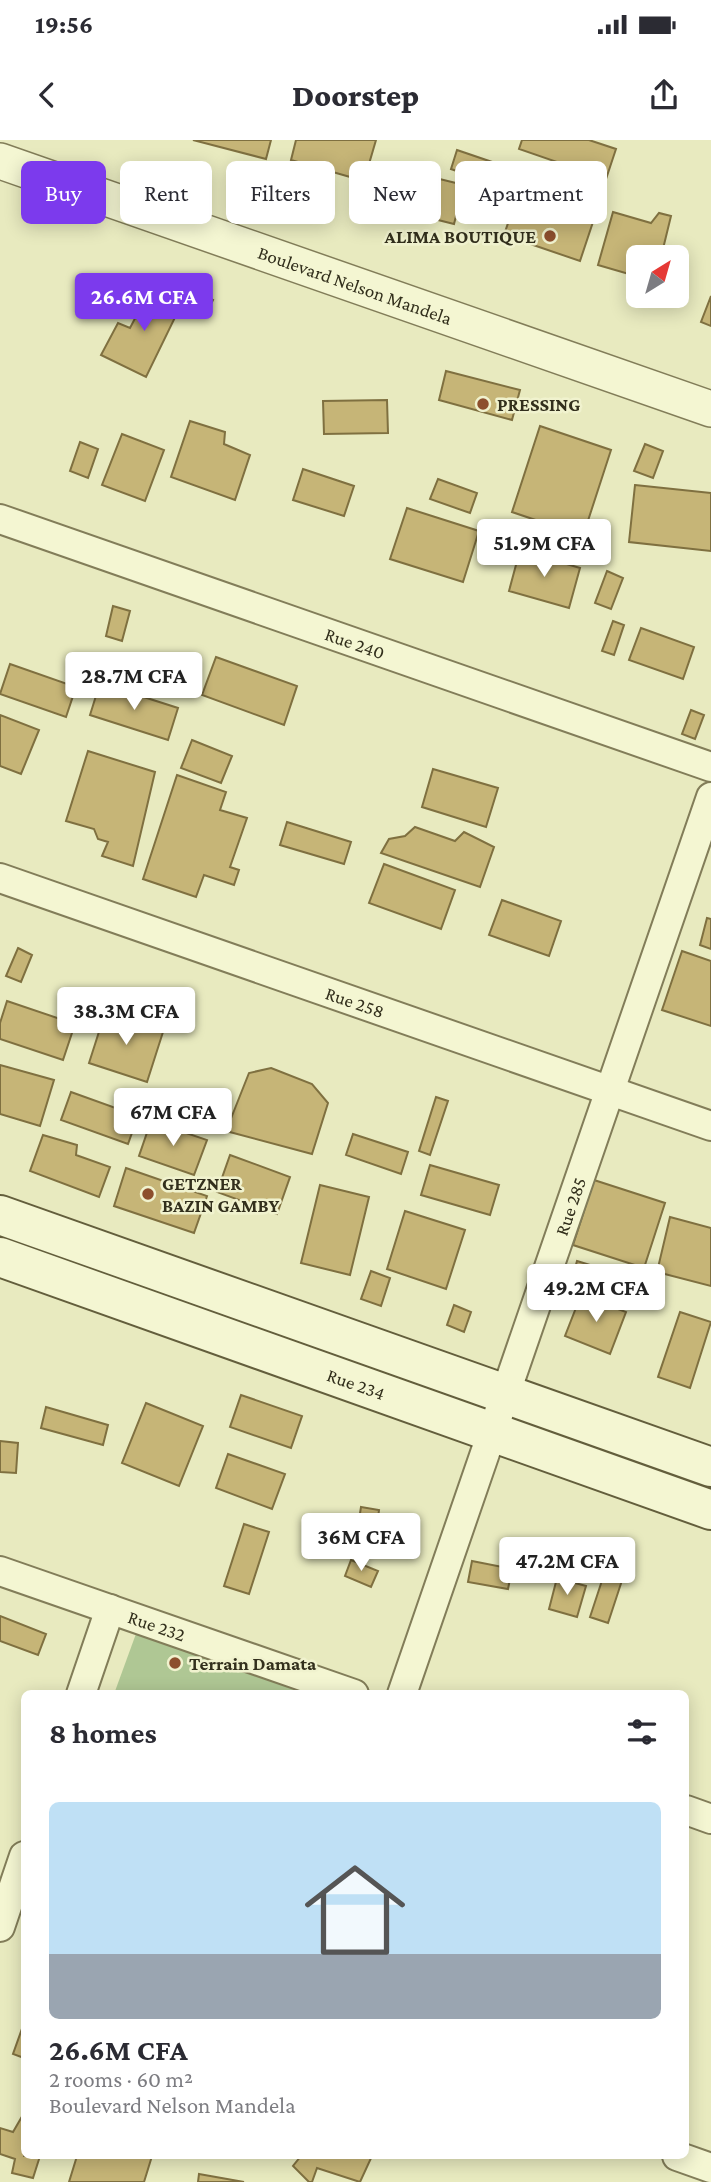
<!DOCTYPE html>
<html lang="en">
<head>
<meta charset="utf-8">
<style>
	body { margin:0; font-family:"Crimson Pro",serif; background:#f7f7f7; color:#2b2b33; height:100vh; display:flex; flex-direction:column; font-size:26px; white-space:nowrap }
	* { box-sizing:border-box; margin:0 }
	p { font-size:23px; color:#7c7c81 }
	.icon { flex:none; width:38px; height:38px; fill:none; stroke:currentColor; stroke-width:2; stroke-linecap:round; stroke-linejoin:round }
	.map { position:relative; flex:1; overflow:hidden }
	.details { position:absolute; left:21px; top:1550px; width:668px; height:469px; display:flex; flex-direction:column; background:#fff; border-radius:10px; box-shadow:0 4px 18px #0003 }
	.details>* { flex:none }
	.banner { position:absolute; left:21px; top:21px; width:670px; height:63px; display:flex; gap:14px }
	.needle { width:46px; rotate:37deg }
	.buttons { position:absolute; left:626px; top:105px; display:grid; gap:14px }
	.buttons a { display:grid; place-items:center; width:63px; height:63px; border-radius:10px; background:#fff; box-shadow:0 4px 18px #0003; font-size:35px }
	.price { position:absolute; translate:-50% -60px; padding:0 16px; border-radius:7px; background:#fff; color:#222; font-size:23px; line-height:46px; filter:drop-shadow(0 2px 4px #0008) }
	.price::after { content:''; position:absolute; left:50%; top:42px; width:21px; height:16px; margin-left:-10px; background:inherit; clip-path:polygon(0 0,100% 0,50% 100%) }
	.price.current { background:#7c3aed; color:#fff }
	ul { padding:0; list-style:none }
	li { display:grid; align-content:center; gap:14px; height:371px; padding:0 28px }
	li span { display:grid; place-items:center; height:217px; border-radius:10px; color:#555 }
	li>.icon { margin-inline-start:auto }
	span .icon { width:126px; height:126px; fill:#fffc; stroke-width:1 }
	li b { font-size:30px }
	h2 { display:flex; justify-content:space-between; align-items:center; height:84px; padding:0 28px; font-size:30px }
	.pill { padding:0 24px; border-radius:10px; background:#fff; box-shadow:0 4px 18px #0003; font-size:24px; line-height:63px }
	.pill.current { background:#7c3aed; color:#fff }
	.status { display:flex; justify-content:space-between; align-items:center; height:49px; padding:0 35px; background:#fff; direction:ltr }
	.status svg { height:19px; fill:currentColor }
	header { display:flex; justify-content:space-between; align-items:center; height:91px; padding:0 28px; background:#fff; font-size:32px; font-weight:800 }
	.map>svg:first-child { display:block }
	.green { fill:#afc794 }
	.building { fill:#c6b577; stroke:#7f7040; stroke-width:2 }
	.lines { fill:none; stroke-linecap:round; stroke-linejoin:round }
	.minor-casing { stroke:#827d59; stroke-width:32 }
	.tertiary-casing { stroke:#827d59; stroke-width:38 }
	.secondary-casing { stroke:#635e3c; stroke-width:42 }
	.minor { stroke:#f4f6d2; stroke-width:28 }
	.tertiary { stroke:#f4f6d2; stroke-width:35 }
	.secondary { stroke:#f4f6d2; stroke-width:38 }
	.poi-dot { fill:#8d4f2d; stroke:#f0f2ce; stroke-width:2.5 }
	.labels { text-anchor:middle; stroke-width:5; stroke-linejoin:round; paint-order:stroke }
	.poi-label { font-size:19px; font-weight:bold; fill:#322f1c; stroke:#f0f2ce; text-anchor:start }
	.street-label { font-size:19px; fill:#322f1c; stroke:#f0f2ce }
</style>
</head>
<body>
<div class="status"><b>19:56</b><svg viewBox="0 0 49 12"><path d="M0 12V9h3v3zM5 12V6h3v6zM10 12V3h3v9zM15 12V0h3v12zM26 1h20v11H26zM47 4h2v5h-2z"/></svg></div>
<header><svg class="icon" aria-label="back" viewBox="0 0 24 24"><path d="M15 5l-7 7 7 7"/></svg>Doorstep<svg class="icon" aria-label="share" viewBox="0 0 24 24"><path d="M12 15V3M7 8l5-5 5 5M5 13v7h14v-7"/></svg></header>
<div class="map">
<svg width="711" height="2042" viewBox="0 0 711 2042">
	<rect width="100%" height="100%" fill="#e8eabf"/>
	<path class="green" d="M137,1491L310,1554H114Z"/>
	<path class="building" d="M193,0H271L266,19Z
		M296,0H376L364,41L291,20Z
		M522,0H589L616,9L606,39L519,9Z
		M457,10L495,23L489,42L451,29Z
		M399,29L464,45L454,84L390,68Z
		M524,36L600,61L580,121L504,95Z
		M613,72L651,83L659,73L671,76L661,117H639V137L598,125Z
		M152,146L183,161L146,237L101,215L118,183L130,188Z
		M196,151L213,160L205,176L187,167Z
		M711,156V186L701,182Z
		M446,231L520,250L512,280L439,260Z
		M387,260L388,293L324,294L323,261Z
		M190,281L225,292L224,304L250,315L235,360L171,337Z
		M540,286L611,310L583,396L512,372Z
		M122,294L164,310L145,361L102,345Z
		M80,302L98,309L88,338L70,331Z
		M645,304L663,311L653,338L634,331Z
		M303,329L354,346L344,376L293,360Z
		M438,339L477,353L470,373L430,359Z
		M635,345L711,353V411L629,402Z
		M407,368L479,391L463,442L390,419Z
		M520,410L580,428L569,468L509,451Z
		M607,431L623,438L611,469L595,463Z
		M113,466L130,471L122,501L106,496Z
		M613,481L624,485L614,515L602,511Z
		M641,488L694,507L683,539L629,520Z
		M216,517L297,546L284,585L202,555Z
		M10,524L76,547L66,577L0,554Z
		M100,543L178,568L168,600L90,575Z
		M691,570L704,575L695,599L682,594Z
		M0,575L39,590L21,634L0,626Z
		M192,600L232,616L221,643L181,628Z
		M88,611L155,632L133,726L102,716L108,702L98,699L94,689L66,681Z
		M433,629L498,648L486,687L422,667Z
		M177,635L226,652L220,670L247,678L230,727L239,730L234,745L204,735L196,757L143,739Z
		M287,682L351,702L344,724L280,705Z
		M415,687L455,701L464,692L494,707L480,747L381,713L389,699L405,696Z
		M384,724L455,750L441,789L369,763Z
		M502,760L561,781L549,816L489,795Z
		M707,778L711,779V809L700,805Z
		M18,808L32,815L21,842L6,836Z
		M682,811L711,821V886L662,870Z
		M7,861L75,884L63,920L0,899V883Z
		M105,873L163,892L147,942L89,923Z
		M0,925L54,940L40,986L0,974Z
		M271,928L312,944L328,963L312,1014L226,991L249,933Z
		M71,952L138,976L128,1004L61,980Z
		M436,957L448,961L430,1015L419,1011Z
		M151,981L207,1000L194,1035L139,1016Z
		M353,994L408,1012L401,1034L346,1015Z
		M43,995L77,1005L76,1015L110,1027L99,1057L30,1031Z
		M230,1015L290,1037L277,1074L217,1052Z
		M430,1025L499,1045L490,1075L421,1055Z
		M126,1028L207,1056L194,1093L114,1066Z
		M594,1040L665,1063L644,1128L573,1105Z
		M320,1045L369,1057L350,1135L301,1123Z
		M405,1071L465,1090L446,1149L387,1129Z
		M670,1077L711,1088V1146L657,1132Z
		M577,1121L642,1141L636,1160L572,1139Z
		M371,1131L390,1138L381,1166L361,1159Z
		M581,1155L626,1172L610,1214L565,1196Z
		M454,1165L471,1172L464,1192L447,1185Z
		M680,1172L711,1182L690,1248L658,1237Z
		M241,1255L302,1276L291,1308L230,1287Z
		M146,1263L203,1286L179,1346L122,1323Z
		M46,1267L108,1285L103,1305L41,1288Z
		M0,1301L18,1303L16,1333L0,1332Z
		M228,1314L285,1334L272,1369L216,1348Z
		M361,1367L379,1370L375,1402L356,1399Z
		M244,1384L269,1392L249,1454L224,1446Z
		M615,1401L633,1407L608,1483L590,1477Z
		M351,1420L378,1431L371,1447L345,1436Z
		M472,1421L512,1429L508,1449L468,1442Z
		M557,1438L586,1446L577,1477L549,1469Z
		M0,1476L46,1494L38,1515L0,1501Z
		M24,1883V1918L13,1914Z
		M24,1973V2016H40L33,2038L12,2033L15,2019L0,2014V1988L13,1992Z
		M77,2016H152L144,2042H69Z
		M301,2016H372L360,2042L317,2028L312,2042H309L293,2026Z
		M199,2034L244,2042H198Z"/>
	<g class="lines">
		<defs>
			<g id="minor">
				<path id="s1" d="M0,379L711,627"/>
				<path id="s2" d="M0,738L711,986"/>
				<path id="s3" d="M0,1431L354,1554"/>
				<path d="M81,1554L110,1469"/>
				<path id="s4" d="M402,1554L711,657"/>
				<path d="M686,1670L711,1679"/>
				<path d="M0,1787L24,1716"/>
				<path d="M677,2016L711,2028"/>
			</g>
			<g id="tertiary">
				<path id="s5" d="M0,21L711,269"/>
			</g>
			<g id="secondary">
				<path d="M0,1075L711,1327"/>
				<path id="s6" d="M0,1117L711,1370"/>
			</g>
		</defs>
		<use href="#minor" class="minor-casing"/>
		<use href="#tertiary" class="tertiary-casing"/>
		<use href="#secondary" class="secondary-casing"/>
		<use href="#minor" class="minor"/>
		<use href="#tertiary" class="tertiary"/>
		<use href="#secondary" class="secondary"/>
	</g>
	<g class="poi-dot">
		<circle cx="550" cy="96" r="7"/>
		<circle cx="483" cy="264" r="7"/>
		<circle cx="148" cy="1054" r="7"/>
		<circle cx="175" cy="1523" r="7"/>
	</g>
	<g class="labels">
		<g class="poi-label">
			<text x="536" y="103" text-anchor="end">ALIMA BOUTIQUE</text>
			<text x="497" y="271">PRESSING</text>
			<text x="162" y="1050">GETZNER<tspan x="162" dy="22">BAZIN GAMBY</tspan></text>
			<text x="189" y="1530">Terrain Damata</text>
		</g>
		<g class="street-label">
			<text dy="7" stroke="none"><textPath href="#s5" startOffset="376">Boulevard Nelson Mandela</textPath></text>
			<text dy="7" stroke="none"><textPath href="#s1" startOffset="376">Rue 240</textPath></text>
			<text dy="7" stroke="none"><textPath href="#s2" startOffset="376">Rue 258</textPath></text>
			<text dy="7" stroke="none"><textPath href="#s4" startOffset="516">Rue 285</textPath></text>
			<text dy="7" stroke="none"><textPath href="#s6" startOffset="378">Rue 234</textPath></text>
			<text dy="7" stroke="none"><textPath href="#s3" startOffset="166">Rue 232</textPath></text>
		</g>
	</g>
</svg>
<div class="buttons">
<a><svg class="needle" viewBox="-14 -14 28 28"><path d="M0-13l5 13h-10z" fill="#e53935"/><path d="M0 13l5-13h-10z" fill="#7c7c81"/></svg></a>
</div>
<b class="price current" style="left:144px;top:193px">26.6M CFA</b>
<b class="price" style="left:544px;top:439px">51.9M CFA</b>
<b class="price" style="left:134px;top:572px">28.7M CFA</b>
<b class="price" style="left:126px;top:907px">38.3M CFA</b>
<b class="price" style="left:173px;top:1008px">67M CFA</b>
<b class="price" style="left:596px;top:1184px">49.2M CFA</b>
<b class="price" style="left:361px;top:1433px">36M CFA</b>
<b class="price" style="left:567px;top:1457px">47.2M CFA</b>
<div class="banner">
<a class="pill current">Buy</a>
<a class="pill">Rent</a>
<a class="pill">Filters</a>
<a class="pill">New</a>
<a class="pill">Apartment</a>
</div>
<section class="details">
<h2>8 homes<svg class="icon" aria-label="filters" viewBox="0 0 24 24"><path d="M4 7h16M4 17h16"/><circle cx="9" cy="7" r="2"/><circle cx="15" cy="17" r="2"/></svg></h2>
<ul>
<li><span style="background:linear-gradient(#bfe0f5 70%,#9aa5b1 0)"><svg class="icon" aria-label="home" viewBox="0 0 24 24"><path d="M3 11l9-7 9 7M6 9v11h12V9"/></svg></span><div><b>26.6M CFA</b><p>2 rooms · 60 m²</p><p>Boulevard Nelson Mandela</p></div></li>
</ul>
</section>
</div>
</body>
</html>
